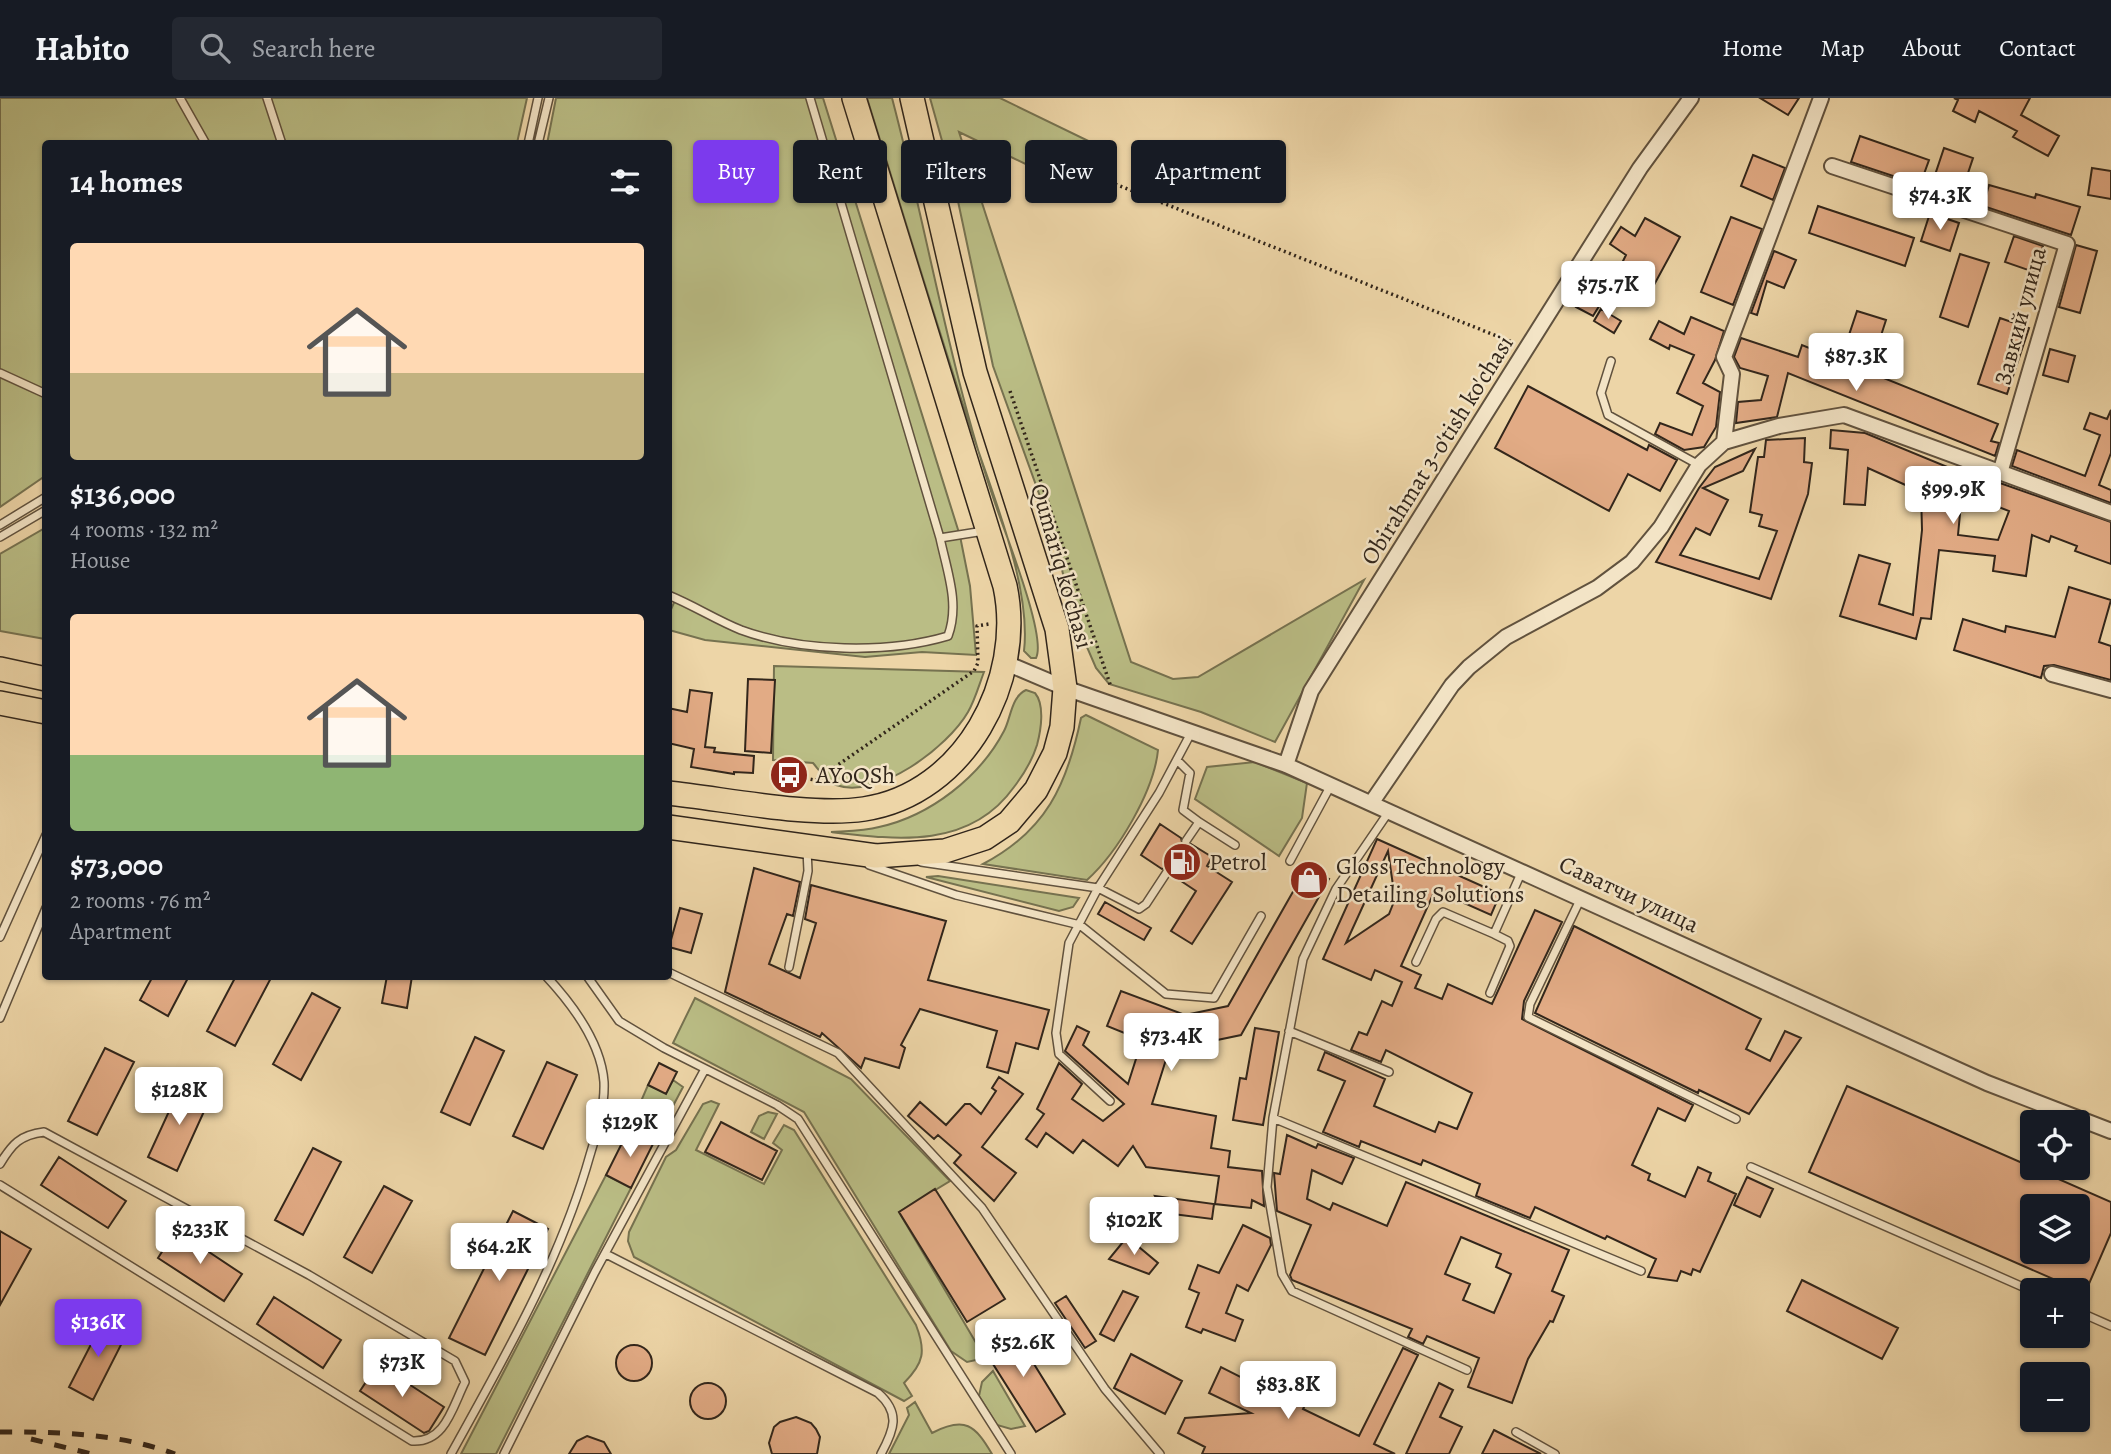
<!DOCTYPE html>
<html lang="en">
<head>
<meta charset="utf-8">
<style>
	body { margin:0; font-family:Alegreya,serif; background:#242831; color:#f1f3f6; height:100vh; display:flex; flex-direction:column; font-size:26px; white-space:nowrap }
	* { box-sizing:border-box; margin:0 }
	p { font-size:23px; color:#9ea1a6 }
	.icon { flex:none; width:38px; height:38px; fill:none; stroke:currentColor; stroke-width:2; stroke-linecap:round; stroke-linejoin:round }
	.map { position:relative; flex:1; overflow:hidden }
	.drawer { position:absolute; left:42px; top:42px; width:630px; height:840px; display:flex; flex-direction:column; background:#171b24; border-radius:7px; box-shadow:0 2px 5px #0004 }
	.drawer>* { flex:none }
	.guide { position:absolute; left:693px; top:42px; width:665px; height:63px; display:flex; gap:14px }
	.fabs { position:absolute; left:2020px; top:1012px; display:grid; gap:14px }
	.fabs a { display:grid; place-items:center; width:70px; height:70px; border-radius:7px; background:#171b24; box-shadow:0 2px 5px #0004; font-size:35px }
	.price { position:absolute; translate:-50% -60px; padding:0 16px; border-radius:7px; background:#fff; color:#222; font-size:23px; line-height:46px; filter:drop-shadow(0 2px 4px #0008) }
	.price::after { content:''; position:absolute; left:50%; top:42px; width:21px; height:16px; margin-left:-10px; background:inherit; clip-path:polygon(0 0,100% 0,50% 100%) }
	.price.on { background:#7c3aed; color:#fff }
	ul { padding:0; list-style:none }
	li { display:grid; align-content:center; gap:14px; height:371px; padding:0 28px }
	li span { display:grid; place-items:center; height:217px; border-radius:7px; color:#555 }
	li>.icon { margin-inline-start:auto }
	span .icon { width:126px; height:126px; fill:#fffc; stroke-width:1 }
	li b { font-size:30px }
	h2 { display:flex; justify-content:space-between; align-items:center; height:84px; padding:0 28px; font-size:30px }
	.chip { padding:0 24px; border-radius:7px; background:#171b24; box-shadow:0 2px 5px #0004; font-size:24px; line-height:63px }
	.chip.on { background:#7c3aed; color:#fff }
	header { display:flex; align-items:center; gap:42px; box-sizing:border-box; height:98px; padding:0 35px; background:#171b24; border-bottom:2px solid #363941 }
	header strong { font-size:33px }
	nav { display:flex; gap:38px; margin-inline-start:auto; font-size:24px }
	.search { width:490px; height:63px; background:#242831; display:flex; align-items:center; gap:18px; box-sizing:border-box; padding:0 24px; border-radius:7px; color:#9ea1a6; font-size:26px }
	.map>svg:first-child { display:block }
	.green { fill:#babd85; stroke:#767250; stroke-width:2 }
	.building { fill:#e2ab85; stroke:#32261b; stroke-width:2; fill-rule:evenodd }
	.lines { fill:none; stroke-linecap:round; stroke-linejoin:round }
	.service-casing { stroke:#61523e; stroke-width:10 }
	.minor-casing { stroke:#61523e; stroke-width:18 }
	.primary-casing { stroke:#32261b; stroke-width:26 }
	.path { stroke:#32261b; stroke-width:3.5; stroke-dasharray:2 3.5; stroke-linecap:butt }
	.service { stroke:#f3e4c6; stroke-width:7 }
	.minor { stroke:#f3e4c6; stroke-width:14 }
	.primary { stroke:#edd5a7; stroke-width:23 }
	.rail { stroke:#32261b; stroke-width:5; stroke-dasharray:12 12; stroke-linecap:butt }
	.labels { text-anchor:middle; stroke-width:5; stroke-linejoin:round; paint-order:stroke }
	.street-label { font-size:24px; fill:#32261b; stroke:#f3e4c6 }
	.poi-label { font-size:24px; fill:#32261b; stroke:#f3e4c6; text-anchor:start }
</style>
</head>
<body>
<header>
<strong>Habito</strong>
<div class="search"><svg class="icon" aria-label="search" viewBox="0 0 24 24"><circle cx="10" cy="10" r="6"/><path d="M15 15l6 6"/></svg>Search here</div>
<nav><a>Home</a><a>Map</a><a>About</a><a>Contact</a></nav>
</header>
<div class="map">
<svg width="2111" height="1356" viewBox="0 0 2111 1356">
	<rect width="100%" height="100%" fill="#edd5a7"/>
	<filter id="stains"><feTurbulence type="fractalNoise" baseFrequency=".00286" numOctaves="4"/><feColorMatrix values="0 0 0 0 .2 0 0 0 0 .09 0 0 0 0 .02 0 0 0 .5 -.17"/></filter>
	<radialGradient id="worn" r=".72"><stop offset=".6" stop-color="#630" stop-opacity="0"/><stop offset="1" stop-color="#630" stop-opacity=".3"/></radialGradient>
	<path class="green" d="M0,0H527L517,45L46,46L45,378L0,409Z
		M556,0H823L960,438L970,488L976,557L922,554L865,559L705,542L669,532V516L676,500L668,496V46H547Z
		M867,0H892C928,136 950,275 996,408C1005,435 1047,539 1036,560H1031L1024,553C1032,484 987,384 966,316C932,211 900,106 867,0Z
		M930,0H1000L1107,52L1086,95L959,34L1131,564L1173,581L1198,579L1364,482L1275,644L1201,614L1109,586L1096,570L1071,512L1055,440L993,268L955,89Z
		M45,430V541L0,533V456Z
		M774,568L984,574C979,587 975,602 968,614C948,649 878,702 836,687C827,684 819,672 813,665L773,662Z
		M1026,592L1035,595C1045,607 1041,632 1037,647C1032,663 1024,676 1014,689C970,751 898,742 831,734C847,733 864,733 879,729C930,718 980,679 1004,633C1011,620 1011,599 1026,592Z
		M1086,617L1158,652C1154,693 1118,754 1087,782L983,766C1046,733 1067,687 1081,620Z
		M1255,664L1307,685L1302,720L1279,758L1195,701L1207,669Z
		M938,778L1079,800L1073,809L1059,813L926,779Z
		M695,900L851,981L950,1083L899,1114L985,1260L967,1264L951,1253L804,1014L673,945Z
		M673,982L683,989L654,1044L629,1031L648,987L666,995Z
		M711,1003L719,1006L696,1052L764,1086L782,1052L773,1045L784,1027L794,1032L916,1227C926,1253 924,1265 904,1285L912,1298L904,1303L634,1159L628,1143L629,1134L666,1059L676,1052L703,1006Z
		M768,1014L777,1016L764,1041L751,1034L759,1018Z
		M606,1077L631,1090L496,1356H461Z
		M993,1273L1025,1328L1011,1331L997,1327L979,1298L982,1284Z
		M915,1304L932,1335C965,1318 975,1327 992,1356H889L909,1317L907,1310Z"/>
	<path class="building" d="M1760,0H1799L1788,17Z
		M1954,0H2030L2021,17L2059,38L2048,58L2013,39L2017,33L1979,13L1975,24L1953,13L1958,2Z
		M1860,38L1929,62L1920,87L1851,64Z
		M1944,50L1973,60L1964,87L1935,77Z
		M1753,57L1785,70L1773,102L1741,88Z
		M2092,70L2111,73V101L2088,97Z
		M1989,87L2035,100L2036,96L2080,109L2071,137L1983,108Z
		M1818,108L1914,140L1905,168L1809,135Z
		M1930,115L1959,125L1950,153L1921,143Z
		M1731,119L1762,131L1733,207L1701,194Z
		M1645,120L1680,139L1654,187L1620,169L1626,157L1610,146L1621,129L1635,138Z
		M2014,138L2043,148L2034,174L2005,164Z
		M2076,147L2097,153L2080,215L2059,209Z
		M1774,153L1796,162L1784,190L1767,183L1757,217L1751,215Z
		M1960,156L1989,165L1968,229L1940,219Z
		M1592,182L1609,192L1593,218L1576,209Z
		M1601,211L1621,223L1614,235L1594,223Z
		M1857,213L1886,222L1877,250L1848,240Z
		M1691,219L1724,233L1715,262L1703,285L1720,294L1716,329L1704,349L1684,352L1655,336L1660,325L1692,337L1703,308L1677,295L1694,257L1670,247L1669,251L1650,241L1659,223L1684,236Z
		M2000,220L2029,230L2007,296L1978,286Z
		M1741,240L1798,259L1802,247L1998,326L1991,343L1999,345L1995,358L1788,275L1777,319L1736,325L1738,304L1761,302L1768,278L1740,270L1734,259Z
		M2050,251L2075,258L2068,284L2043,277Z
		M1528,288L1647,352L1649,347L1677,362L1660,393L1628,376L1609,413L1495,350Z
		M2111,312V355L2099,387L2111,392V405L2012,368L2017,352L2085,378L2100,337L2084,331L2090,315L2107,321Z
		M1831,332L1865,335L1998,390L2000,385L2111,424V466L2075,453L2077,448L2051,438L2049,444L2032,437L2026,478L1993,473L1995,458L1939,452L1931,521L1921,520L1916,541L1840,518L1859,457L1890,466L1879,506L1913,517L1922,432L1921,394L1868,370L1865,407L1844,406L1848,352L1830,350ZM1962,395L2009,413L1998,442L1958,437Z
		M1805,340L1804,364L1812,365L1808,396L1771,501L1656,464L1699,390L1715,369L1755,351L1743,373L1703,390L1728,402L1710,437L1696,430L1680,457L1759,481L1777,433L1759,428L1762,417L1750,414L1758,359H1764L1766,342Z
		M2069,489L2111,502L2099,544L2111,548V582L2054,567L2044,568L2041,580L1954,552L1963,521L2005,534L2006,528L2055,539Z
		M748,581L775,582L771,655L745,653Z
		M690,592L712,595L705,649L715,650L714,654L754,658L753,675L734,674V676L691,669L694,651L668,645V610L687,614Z
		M1160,726L1181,740L1183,748L1191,746L1212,759L1207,768L1232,784L1192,846L1171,833L1196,793L1172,777L1170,769L1162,771L1141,757Z
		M1377,741L1500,796L1491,817L1435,792L1401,868L1421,877L1415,890L1442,901L1448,886L1492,906L1535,812L1562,824L1524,903L1522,921L1693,1007L1685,1023L1658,1010L1632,1067L1650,1076L1648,1082L1685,1099L1698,1069L1711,1075L1708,1083L1736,1096L1700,1174L1693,1171L1691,1177L1681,1173L1677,1183L1648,1179L1656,1161L1607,1138L1605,1141L1535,1109L1530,1120L1476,1098L1480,1086L1423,1062L1421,1067L1361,1043L1359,1049L1323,1034L1345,983L1318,972L1325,954L1385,981L1374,1008L1435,1034L1439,1024L1457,1031L1472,995L1386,952L1381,964L1351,952L1359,934L1367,937L1382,903L1392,908L1402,884L1375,872L1371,882L1323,861ZM1388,753L1395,801L1389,816L1346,845Z
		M1307,769L1329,781L1241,937L1169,952L1152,1006L1216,1018L1211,1050L1230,1053L1228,1069L1262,1073L1264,1108L1252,1102L1251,1110L1215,1106L1219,1078L1146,1069L1133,1048L1118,1068L1083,1042L1073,1055L1046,1035L1037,1049L1026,1041L1044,1016L1037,1011L1059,965L1082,986L1072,1001L1103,1023L1124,1006L1065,953L1077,928L1089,934L1083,947L1128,986L1142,942L1107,928L1121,893L1185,917L1228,908Z
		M754,770L800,784L793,818L787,816L769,866L800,880L816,825L805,821L811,787L946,823L928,882L1049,912L1038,951L1016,945L1008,975L987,969L997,933L920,911L901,947L905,950L899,970L865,960L861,970L822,935L820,939L725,894Z
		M1105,804L1151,830L1144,842L1098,816Z
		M680,810L702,816L691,855L669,849Z
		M1574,828L1761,921L1746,951L1770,963L1785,933L1801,940L1749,1016L1699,992L1698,995L1535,915Z
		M153,878H189L168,918L140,902Z
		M236,878H272L235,948L207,933Z
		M387,878H412L407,910L382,905Z
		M312,895L340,910L301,982L273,966Z
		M1255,930L1279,934L1263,1027L1233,1022L1240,980L1246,981Z
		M475,939L504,953L470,1027L441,1014Z
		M105,950L134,964L97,1037L68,1023Z
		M547,964L577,977L543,1051L513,1038Z
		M659,965L677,974L666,996L648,987Z
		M999,979L1023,996L982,1049L1016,1075L994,1103L954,1065L961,1057L938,1037L934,1041L908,1018L920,1004L946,1027L965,1006H970L981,1016L996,993L992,990Z
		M182,985L211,998L177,1073L148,1059Z
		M1847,988L2111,1104V1135L2085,1195L1809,1074ZM2032,1108H2077V1153H2032Z
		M721,1024L777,1053L762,1082L705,1054Z
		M629,1031L654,1044L631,1090L606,1077Z
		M1287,1037L1316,1050L1318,1046L1354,1060L1342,1086L1312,1072L1307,1101L1330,1112L1333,1105L1387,1128L1406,1084L1569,1152L1552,1193L1564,1198L1553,1224L1550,1223L1528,1261L1512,1305L1468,1289L1479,1260L1427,1238L1423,1246L1408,1239L1412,1231L1292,1182L1290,1177L1311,1127L1277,1113L1274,1075L1280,1076ZM1461,1139L1501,1156L1496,1169L1511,1176L1494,1215L1463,1202L1470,1186L1445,1176Z
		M313,1050L341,1064L303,1137L275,1122Z
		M59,1059L126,1103L108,1130L41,1087Z
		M1747,1079L1773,1091L1760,1119L1734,1107Z
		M384,1088L412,1103L372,1175L344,1159Z
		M935,1091L1005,1201L967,1224L899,1114Z
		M1155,1098L1214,1106L1212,1121L1165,1115Z
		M513,1113L548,1131L485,1257L449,1240Z
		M1243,1127L1270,1140L1271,1147L1248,1193L1237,1187L1226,1215L1243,1222L1235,1243L1203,1231L1201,1235L1186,1229L1199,1195L1189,1191L1198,1167L1219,1175Z
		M176,1132L242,1176L224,1203L158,1160Z
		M0,1133L31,1151L0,1207Z
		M1127,1139L1158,1165L1149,1176L1109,1161Z
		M1802,1182L1898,1230L1882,1261L1787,1213Z
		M1123,1193L1138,1199L1114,1243L1100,1236Z
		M1066,1198L1096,1243L1085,1250L1055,1205Z
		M274,1199L341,1242L323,1270L257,1226Z
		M104,1221L128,1233L93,1302L69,1289Z
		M1011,1229L1065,1316L1036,1334L981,1247Z
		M616 1265a18 18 0 1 1 36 0a18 18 0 1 1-36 0Z
		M1403,1250L1418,1257L1374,1346L1395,1356H1202L1205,1349L1178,1335L1185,1320L1251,1315L1209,1295L1221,1269L1290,1304L1293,1298L1306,1305L1303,1311L1359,1338Z
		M1131,1256L1182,1283L1165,1316L1114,1290Z
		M378,1266L444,1309L429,1333L424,1335L360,1293Z
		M1439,1285L1453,1292L1440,1319L1462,1329L1449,1356H1406Z
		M690 1303a18 18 0 1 1 36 0a18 18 0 1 1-36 0Z
		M796,1319L811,1325L816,1331L820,1339L817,1356H772L769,1345L774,1329L780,1324Z
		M1494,1332L1541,1356H1482Z
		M587,1338L604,1344L611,1356H569L577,1343Z"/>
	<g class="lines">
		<defs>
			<path id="service" d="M180,0L206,46
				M267,0L282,46
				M528,46L538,0
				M538,46L549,0
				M1611,263L1601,295L1608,317L1699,367
				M0,275L46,296
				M0,427L46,399
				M0,439L46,412
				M940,440L984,433
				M668,497C693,507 716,522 741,532C801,554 887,556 948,538C960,506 947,473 940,440L810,0
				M1177,662L1190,675L1183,712L1199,724L1186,743
				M1390,712L1336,791L1303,861L1273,1020L1267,1089L1282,1176L1292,1193L1467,1272
				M1199,724L1235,747
				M1290,763L1331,687
				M921,764L1098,790L1139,811L1146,806L1167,774
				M869,767L956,797L1080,827L1166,896L1214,900L1261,818
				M1581,800L1530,906L1528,919L1736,1021
				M0,839L46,737
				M1416,864L1436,821L1443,814L1494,836L1522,773
				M789,869L808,773L807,752
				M668,874L838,955L982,1110L1105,1291L1160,1356
				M587,878L619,923L664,950L777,1007L798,1021L1011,1356
				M1490,895L1510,848L1508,843L1494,836
				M0,920L46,810
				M1289,933L1389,974
				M1110,1003L1059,956L1056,935L1069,845L1098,790L1159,695L1191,635
				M1273,1020L1641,1173
				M0,1066C12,1046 20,1037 44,1034L309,1177L455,1263L465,1284C452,1310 445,1345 412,1343L0,1087
				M1751,1069L2032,1193
				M606,1156L878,1295C901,1315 894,1332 881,1356
				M2077,1213L2111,1228
				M1516,1334L1555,1356
				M451,1356C504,1260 560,1164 590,1057C597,1034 605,1009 604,984C601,944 573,907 546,878
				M504,1356L595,1174L705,971"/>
			<path id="minor" d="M1832,68L2067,146L2000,375
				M1724,344L1732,276L1724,259L1821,0
				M1006,565L1065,590L1286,667L1987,985L2111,1033
				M2052,576L2111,592
				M1286,667L1311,593L1640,70L1691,0
				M1372,704L1452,587L1469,569L1506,539L1597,490L1632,464L1661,429L1699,367L1724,344L1779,328L1844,317L2111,415"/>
			<path id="primary" d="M0,571L46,581
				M0,605L46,614
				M668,695C725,701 810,719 864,711C965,696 1025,582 1005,488L854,0
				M668,729L876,758L945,753L985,740L1009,724L1036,692L1055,655L1062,629L1065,590L1057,531L975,274L912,0"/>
		</defs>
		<use href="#service" class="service-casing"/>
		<use href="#minor" class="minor-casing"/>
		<use href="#primary" class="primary-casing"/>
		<path class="path" d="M1105,82L1512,244
			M1010,293L1111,589
			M1069,512L1083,508
			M789,677L830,685
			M816,682L974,573L978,565L977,528L989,526"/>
		<use href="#service" class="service"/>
		<use href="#minor" class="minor"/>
		<use href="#primary" class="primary"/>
		<path class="rail" d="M0,1334C61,1334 117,1335 175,1356
			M31,1341L92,1356"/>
	</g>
	<defs>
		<symbol id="bus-disc" viewBox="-11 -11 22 22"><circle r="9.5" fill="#8f2418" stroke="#f3e4c6"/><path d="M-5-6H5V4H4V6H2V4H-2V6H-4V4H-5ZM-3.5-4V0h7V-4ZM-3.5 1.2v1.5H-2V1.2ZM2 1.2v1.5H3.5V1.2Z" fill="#fff"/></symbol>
		<symbol id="fuel-disc" viewBox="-11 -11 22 22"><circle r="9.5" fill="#8f2418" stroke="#f3e4c6"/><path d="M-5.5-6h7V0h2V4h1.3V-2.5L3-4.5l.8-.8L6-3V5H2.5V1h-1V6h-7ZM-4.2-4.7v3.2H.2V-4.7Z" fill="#fff"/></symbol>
		<symbol id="shop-disc" viewBox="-11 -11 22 22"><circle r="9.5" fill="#8f2418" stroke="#f3e4c6"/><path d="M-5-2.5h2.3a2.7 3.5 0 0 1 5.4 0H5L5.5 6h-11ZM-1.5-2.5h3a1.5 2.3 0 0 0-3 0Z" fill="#fff"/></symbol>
	</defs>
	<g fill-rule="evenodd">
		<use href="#bus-disc" x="767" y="655" width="44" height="44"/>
		<use href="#fuel-disc" x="1160" y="742" width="44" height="44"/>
		<use href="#shop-disc" x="1287" y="760" width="44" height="44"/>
	</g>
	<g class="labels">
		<g class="street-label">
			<text transform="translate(2020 218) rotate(-75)" y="8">Завкий улица</text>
			<text transform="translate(1437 352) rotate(-58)" y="8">Obirahmat 3-o'tish ko'chasi</text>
			<text transform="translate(1062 468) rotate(74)" y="8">Qumariq ko'chasi</text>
			<text transform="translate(1629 796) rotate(25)" y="8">Саватчи улица</text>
		</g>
		<g class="poi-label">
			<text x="816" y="685">AYoQSh</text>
			<text x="1209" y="772">Petrol</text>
			<text x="1336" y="776">Gloss Technology<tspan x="1336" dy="28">Detailing Solutions</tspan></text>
		</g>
	</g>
	<rect width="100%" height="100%" filter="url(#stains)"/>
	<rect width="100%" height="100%" fill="url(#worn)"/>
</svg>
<div class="fabs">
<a><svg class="icon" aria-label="locate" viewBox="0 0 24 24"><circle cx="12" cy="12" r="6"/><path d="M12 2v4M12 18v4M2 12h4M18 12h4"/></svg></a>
<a><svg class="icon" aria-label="layers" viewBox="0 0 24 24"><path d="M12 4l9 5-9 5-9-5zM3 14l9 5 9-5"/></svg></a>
<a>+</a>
<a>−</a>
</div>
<b class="price" style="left:1940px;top:134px">$74.3K</b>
<b class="price" style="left:1608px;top:223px">$75.7K</b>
<b class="price" style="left:1856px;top:295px">$87.3K</b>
<b class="price" style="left:1953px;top:428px">$99.9K</b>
<b class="price" style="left:1171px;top:975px">$73.4K</b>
<b class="price" style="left:179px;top:1029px">$128K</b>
<b class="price" style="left:630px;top:1061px">$129K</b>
<b class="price" style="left:1134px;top:1159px">$102K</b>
<b class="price" style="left:200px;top:1168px">$233K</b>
<b class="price" style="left:499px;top:1185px">$64.2K</b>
<b class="price on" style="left:98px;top:1261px">$136K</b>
<b class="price" style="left:1023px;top:1281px">$52.6K</b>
<b class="price" style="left:402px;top:1301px">$73K</b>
<b class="price" style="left:1288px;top:1323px">$83.8K</b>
<div class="guide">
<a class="chip on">Buy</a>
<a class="chip">Rent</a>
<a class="chip">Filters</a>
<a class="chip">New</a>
<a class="chip">Apartment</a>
</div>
<section class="drawer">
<h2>14 homes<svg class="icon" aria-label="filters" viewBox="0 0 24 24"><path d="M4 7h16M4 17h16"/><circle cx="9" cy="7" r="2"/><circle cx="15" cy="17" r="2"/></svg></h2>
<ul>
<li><span style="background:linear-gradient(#ffd9b3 60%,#c2b280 0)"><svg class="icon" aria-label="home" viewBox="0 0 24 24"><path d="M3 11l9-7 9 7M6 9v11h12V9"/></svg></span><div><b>$136,000</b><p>4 rooms · 132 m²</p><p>House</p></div></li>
<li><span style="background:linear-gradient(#ffd9b3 65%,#8fb573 0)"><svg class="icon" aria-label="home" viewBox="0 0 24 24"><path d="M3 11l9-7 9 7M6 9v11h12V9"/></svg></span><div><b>$73,000</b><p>2 rooms · 76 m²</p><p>Apartment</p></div></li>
</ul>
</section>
</div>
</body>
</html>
